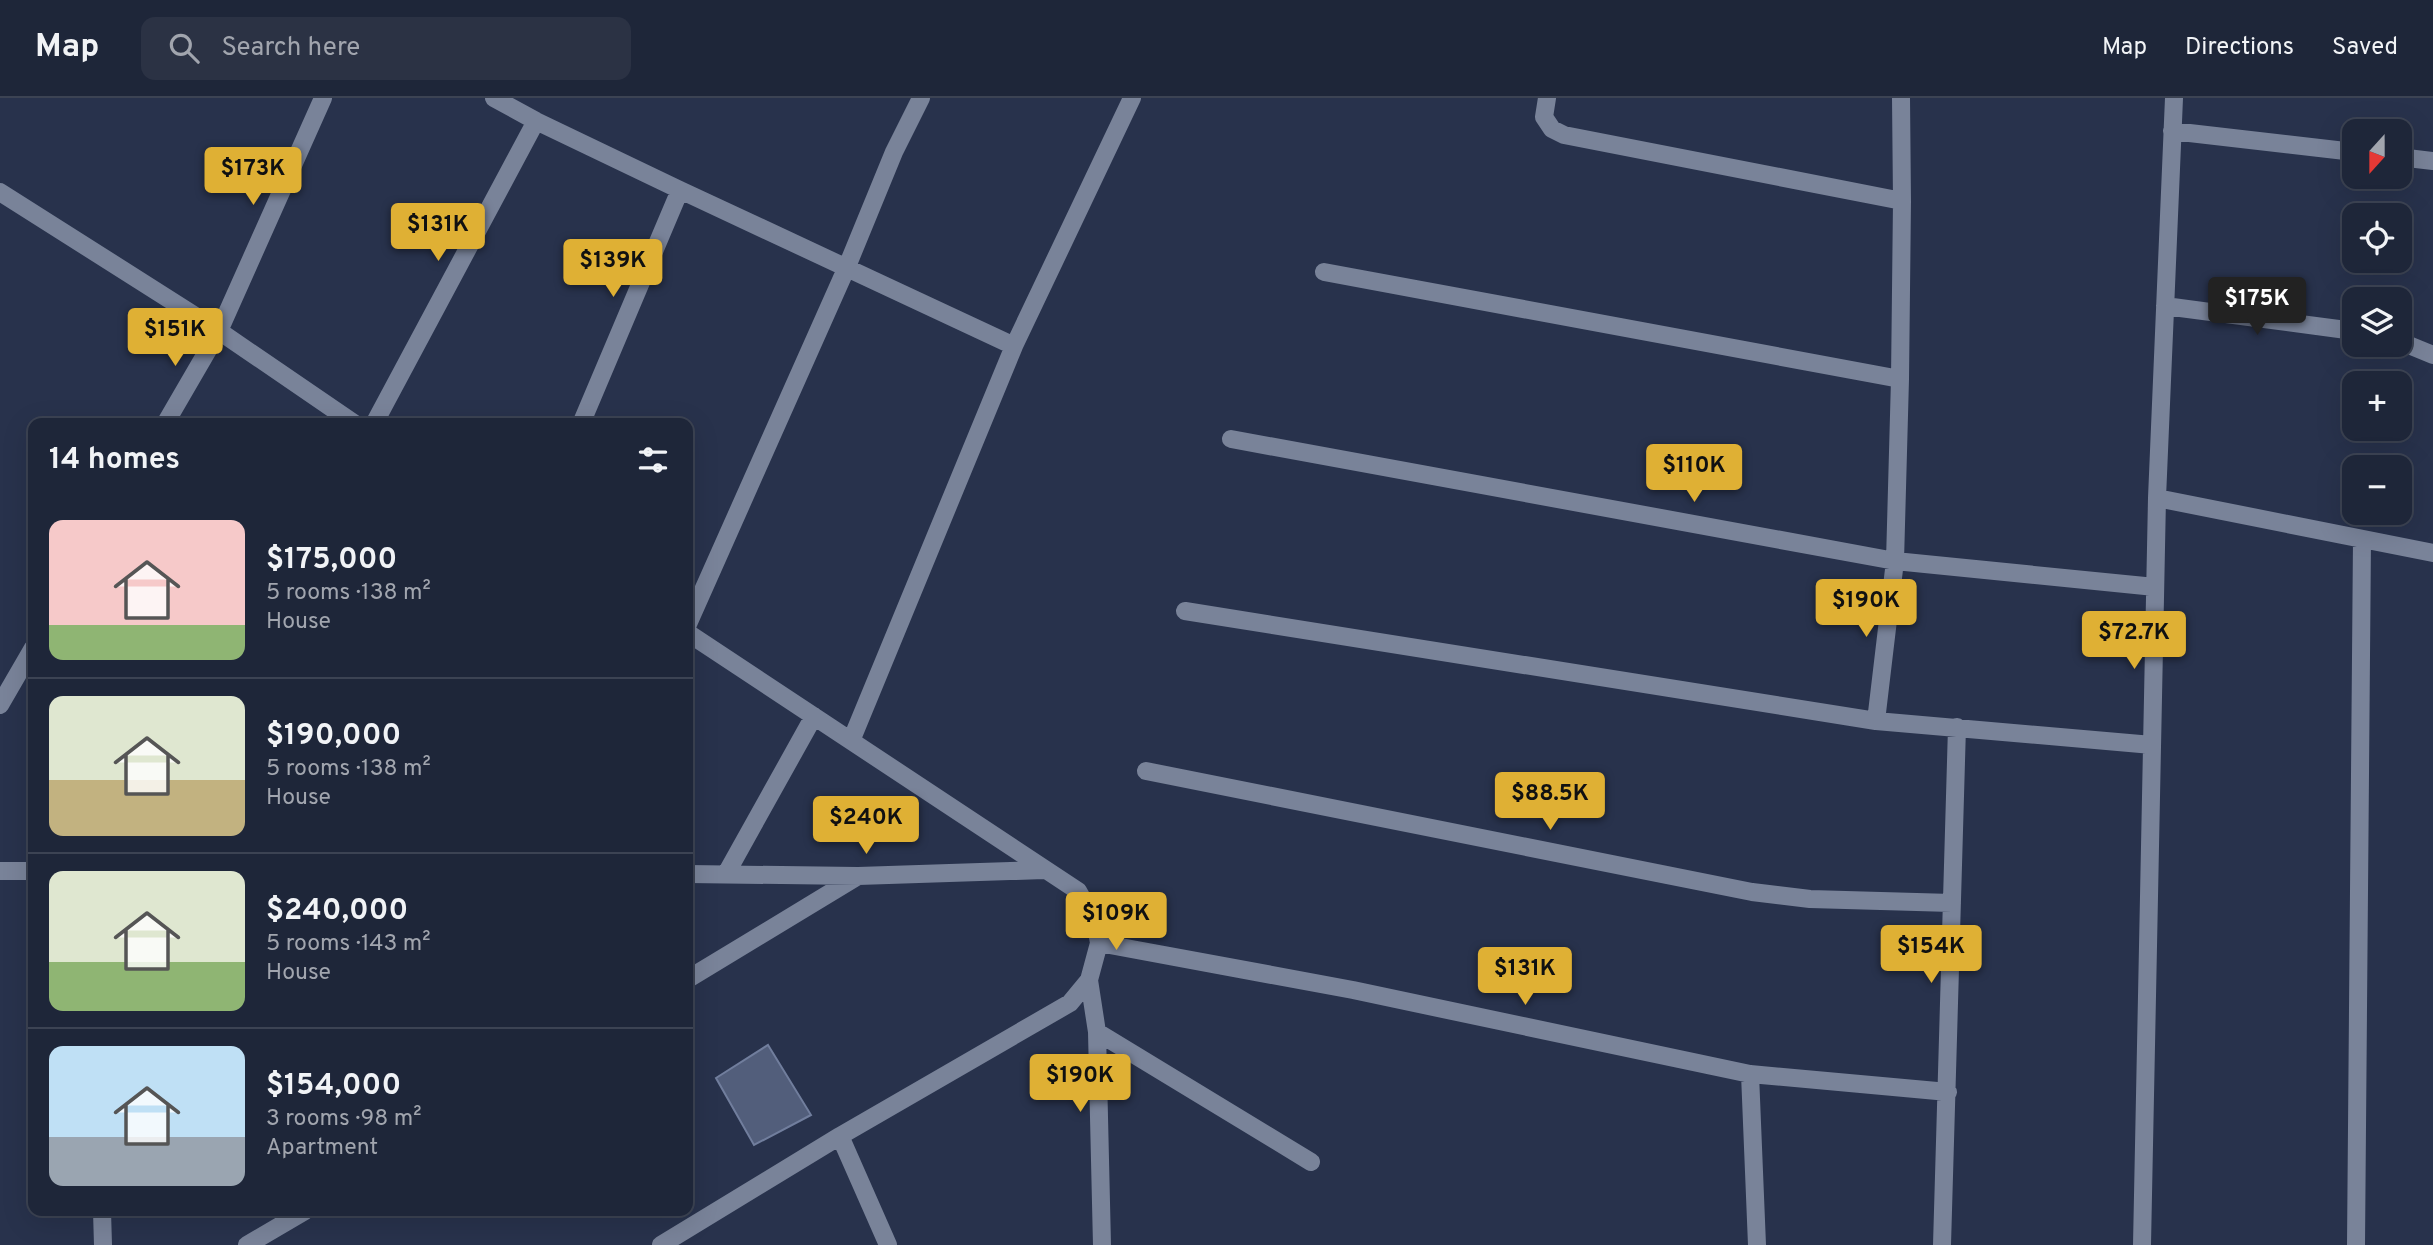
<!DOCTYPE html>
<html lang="en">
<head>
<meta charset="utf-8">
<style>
	body { margin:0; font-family:Overpass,sans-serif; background:#2b3244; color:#f1f3f6; height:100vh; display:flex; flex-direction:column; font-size:26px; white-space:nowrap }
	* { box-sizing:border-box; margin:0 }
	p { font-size:23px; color:#a1a5ae }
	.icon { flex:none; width:38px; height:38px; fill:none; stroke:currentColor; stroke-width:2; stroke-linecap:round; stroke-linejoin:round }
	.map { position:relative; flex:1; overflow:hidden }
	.drawer { position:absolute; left:28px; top:320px; width:665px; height:798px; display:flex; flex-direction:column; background:#1e2639; border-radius:14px; box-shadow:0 7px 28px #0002,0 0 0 2px #3c4353 }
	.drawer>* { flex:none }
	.needle { width:46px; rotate:201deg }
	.controls { position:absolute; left:2342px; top:21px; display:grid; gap:14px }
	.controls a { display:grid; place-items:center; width:70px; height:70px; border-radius:14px; background:#1e2639; box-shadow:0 7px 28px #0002,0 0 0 2px #3c4353; font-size:35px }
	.price { position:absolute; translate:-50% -60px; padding:0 16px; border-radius:7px; background:#dfb034; color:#111; font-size:23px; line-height:46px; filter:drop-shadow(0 2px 4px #0008) }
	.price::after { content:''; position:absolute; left:50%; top:42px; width:21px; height:16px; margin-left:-10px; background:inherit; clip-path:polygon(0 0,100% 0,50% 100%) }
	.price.on { background:#222; color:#fff }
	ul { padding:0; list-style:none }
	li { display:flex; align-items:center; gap:21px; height:175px; padding:0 21px }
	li+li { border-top:2px solid #3c4353 }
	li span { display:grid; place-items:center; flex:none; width:196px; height:140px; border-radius:14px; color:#555 }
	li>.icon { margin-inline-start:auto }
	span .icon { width:84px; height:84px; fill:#fffc; stroke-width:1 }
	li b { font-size:30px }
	h2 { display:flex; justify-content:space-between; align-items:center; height:84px; padding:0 21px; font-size:30px }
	header { display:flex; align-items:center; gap:42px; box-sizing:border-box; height:98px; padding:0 35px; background:#1e2639; border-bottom:2px solid #3c4353 }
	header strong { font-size:33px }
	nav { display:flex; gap:38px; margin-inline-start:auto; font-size:24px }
	.search { width:490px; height:63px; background:#2b3244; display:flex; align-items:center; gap:18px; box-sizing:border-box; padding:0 24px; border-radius:14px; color:#a1a5ae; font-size:26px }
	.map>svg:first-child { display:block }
	.building { fill:#525e7b; stroke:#717e9d; stroke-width:2 }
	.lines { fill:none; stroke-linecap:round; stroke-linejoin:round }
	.minor { stroke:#798399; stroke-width:18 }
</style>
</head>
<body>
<header>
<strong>Map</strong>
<div class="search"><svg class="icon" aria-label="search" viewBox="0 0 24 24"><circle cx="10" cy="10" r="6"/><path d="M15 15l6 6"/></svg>Search here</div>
<nav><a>Map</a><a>Directions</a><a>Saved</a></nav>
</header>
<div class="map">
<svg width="2433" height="1147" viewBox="0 0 2433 1147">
	<rect width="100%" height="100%" fill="#28324c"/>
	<path class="building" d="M768,947L811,1017L754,1047L716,980Z"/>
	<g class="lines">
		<path class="minor" d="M494,0L536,23L680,92L1014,248
			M1547,0L1544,19L1552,31L1564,37L1902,103
			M2172,33L2354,54
			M2399,59L2433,63
			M0,94L219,233L355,326
			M1324,174L1900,281
			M2165,208L2354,233
			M2399,243L2433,257
			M165,326L219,233L323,0
			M374,326L536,23
			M581,326L680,92
			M1231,341L1895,463L2155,489
			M2157,400L2433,455
			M1185,513L1876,623L2152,647
			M688,526L846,171L894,54L921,0
			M0,607L33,550
			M1876,623L1895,463L1900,281L1902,103L1901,0
			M851,643L1014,248L1132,0
			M1146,673L1752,794L1810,801L1952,805
			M0,773H33
			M688,776L858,778L1044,772
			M726,776L814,618
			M1099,845L1353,892L1750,976L1948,994
			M688,881L858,778
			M1089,882L1097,934L1102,1147
			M1097,934L1311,1064
			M1750,976L1757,1147
			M840,1038L888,1147
			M102,1113L103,1147
			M247,1147L305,1113
			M661,1147L840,1038L1070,905L1089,882L1099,845L1095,823L1078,793L688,535
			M1942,1147L1957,629
			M2142,1147L2157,400L2174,0
			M2356,1147L2362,441"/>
	</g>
</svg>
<div class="controls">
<a><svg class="needle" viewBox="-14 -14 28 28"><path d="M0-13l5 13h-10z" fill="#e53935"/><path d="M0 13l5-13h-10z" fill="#a1a5ae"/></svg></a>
<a><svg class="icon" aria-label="locate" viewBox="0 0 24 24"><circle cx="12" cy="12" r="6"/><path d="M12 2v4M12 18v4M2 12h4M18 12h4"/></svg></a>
<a><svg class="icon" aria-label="layers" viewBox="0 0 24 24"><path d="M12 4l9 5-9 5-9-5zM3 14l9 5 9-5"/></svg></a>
<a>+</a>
<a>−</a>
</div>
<b class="price" style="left:253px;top:109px">$173K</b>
<b class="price" style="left:438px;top:165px">$131K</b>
<b class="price" style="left:613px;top:201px">$139K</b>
<b class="price on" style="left:2257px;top:239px">$175K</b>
<b class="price" style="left:175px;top:270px">$151K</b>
<b class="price" style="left:1694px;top:406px">$110K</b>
<b class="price" style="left:1866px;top:541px">$190K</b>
<b class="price" style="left:2134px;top:573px">$72.7K</b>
<b class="price" style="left:1550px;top:734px">$88.5K</b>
<b class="price" style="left:866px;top:758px">$240K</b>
<b class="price" style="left:1116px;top:854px">$109K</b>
<b class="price" style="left:1931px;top:887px">$154K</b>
<b class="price" style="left:1525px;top:909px">$131K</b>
<b class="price" style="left:1080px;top:1016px">$190K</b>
<section class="drawer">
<h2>14 homes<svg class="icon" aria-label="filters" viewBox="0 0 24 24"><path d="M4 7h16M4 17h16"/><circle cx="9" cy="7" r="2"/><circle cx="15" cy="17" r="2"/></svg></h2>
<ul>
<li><span style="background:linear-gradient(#f6c9c9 75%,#8fb573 0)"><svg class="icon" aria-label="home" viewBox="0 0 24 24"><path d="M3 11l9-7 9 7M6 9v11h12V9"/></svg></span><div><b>$175,000</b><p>5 rooms · 138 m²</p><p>House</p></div></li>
<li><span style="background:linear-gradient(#dfe7d0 60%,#c2b280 0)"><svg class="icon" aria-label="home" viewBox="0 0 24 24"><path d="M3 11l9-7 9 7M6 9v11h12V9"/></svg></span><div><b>$190,000</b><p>5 rooms · 138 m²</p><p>House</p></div></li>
<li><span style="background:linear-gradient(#dfe7d0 65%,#8fb573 0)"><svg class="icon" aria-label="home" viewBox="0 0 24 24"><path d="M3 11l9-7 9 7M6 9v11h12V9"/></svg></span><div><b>$240,000</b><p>5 rooms · 143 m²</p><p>House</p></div></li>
<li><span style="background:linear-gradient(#bfe0f5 65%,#9aa5b1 0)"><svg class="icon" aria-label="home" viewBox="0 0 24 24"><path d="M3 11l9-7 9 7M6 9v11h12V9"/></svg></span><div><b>$154,000</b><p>3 rooms · 98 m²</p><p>Apartment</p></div></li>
</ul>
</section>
</div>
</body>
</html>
